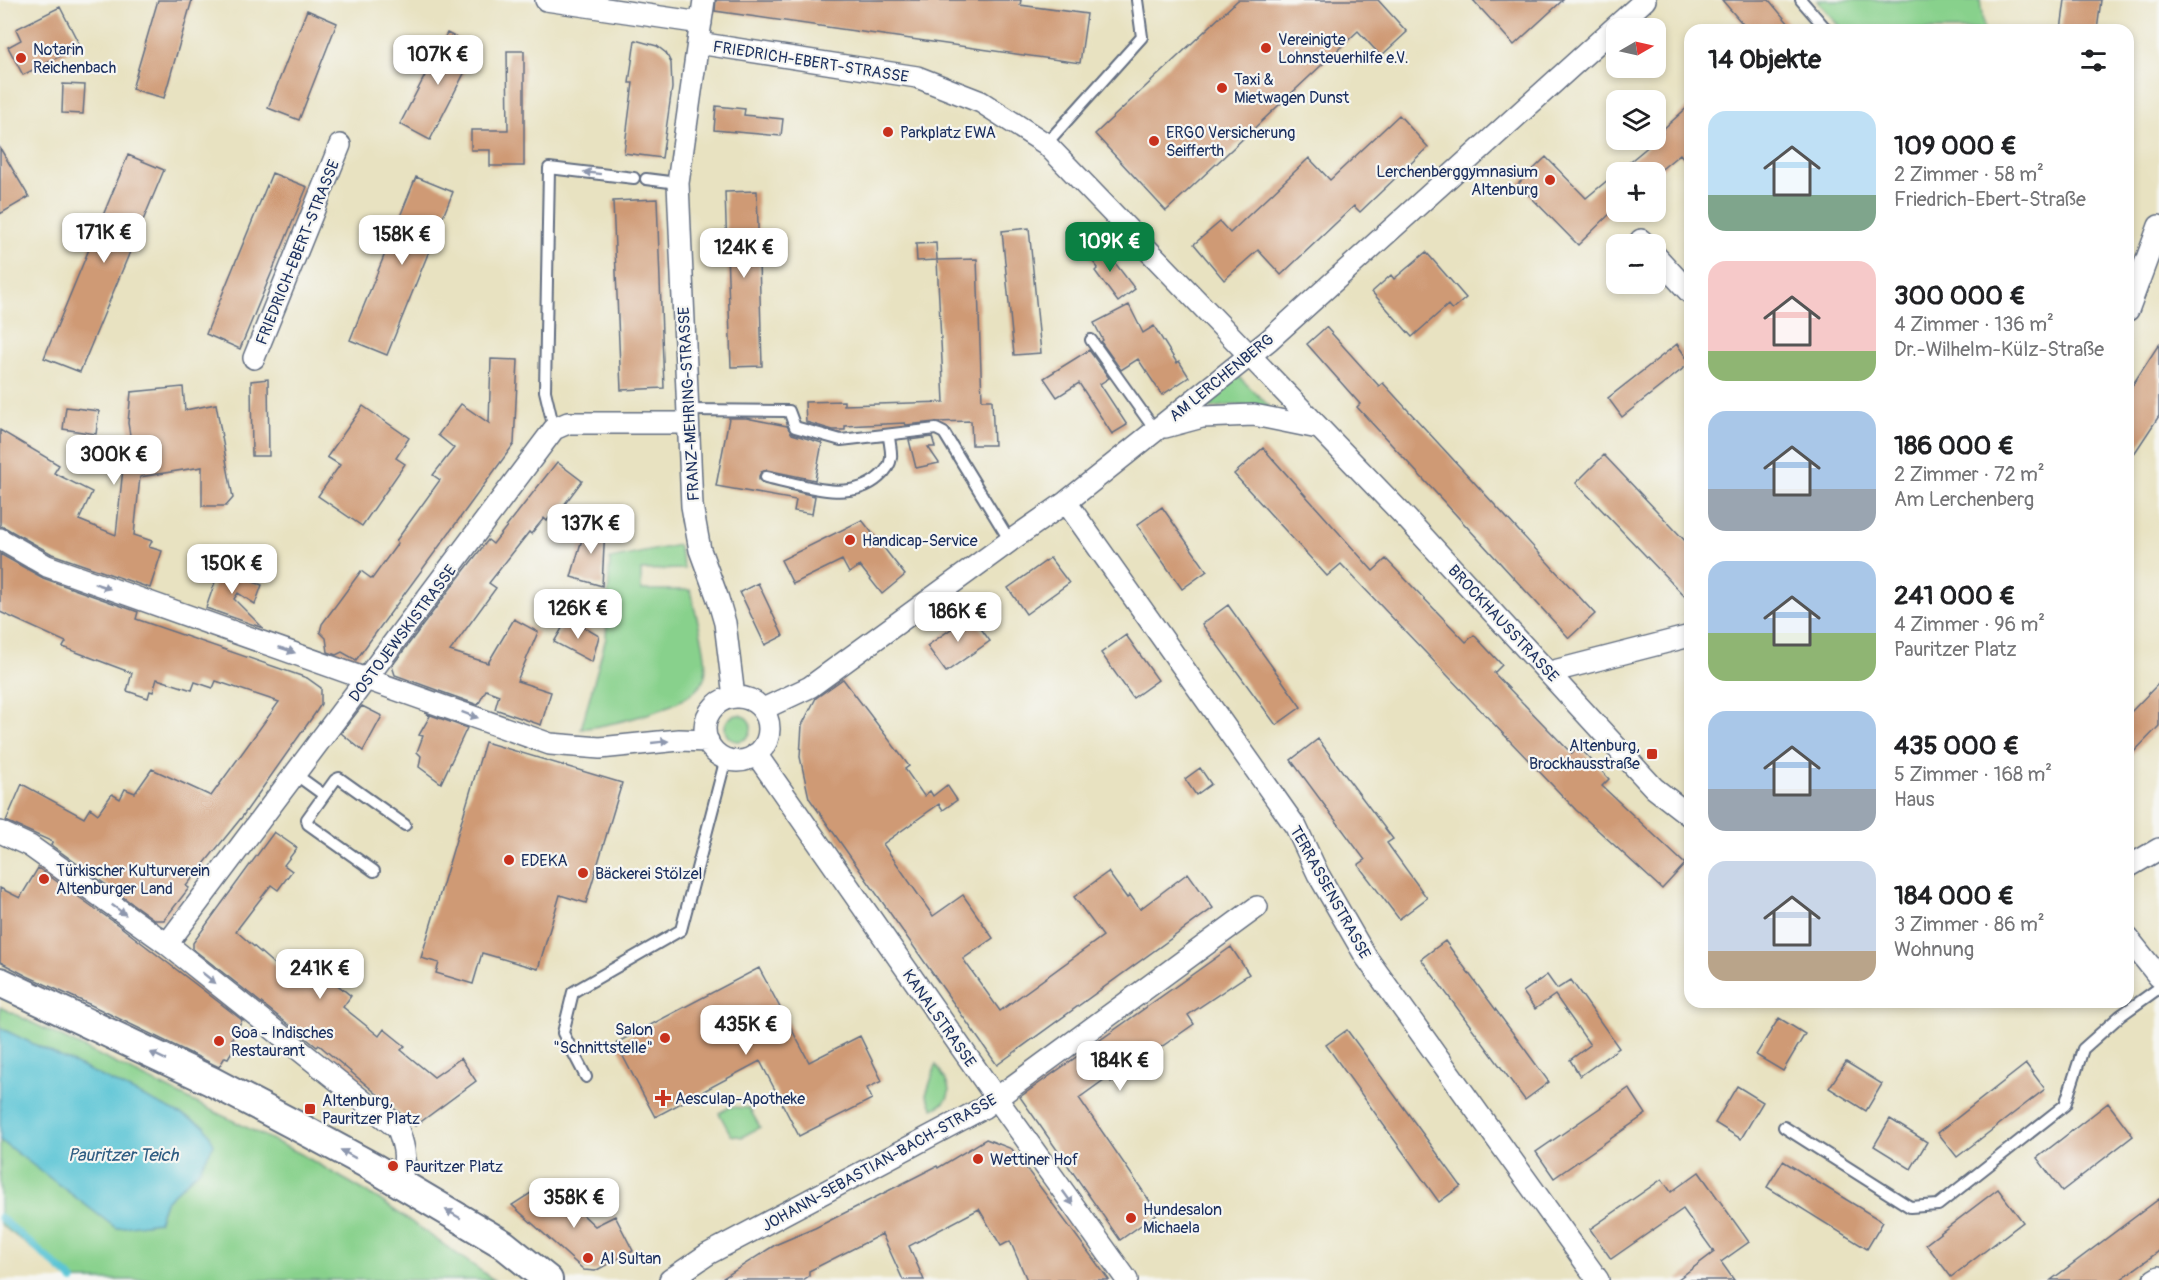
<!DOCTYPE html>
<html lang="de">
<head>
<meta charset="utf-8">
<style>
	body { margin:0; font-family:Pangolin,sans-serif; background:#f6f6f6; color:#202124; height:100vh; display:flex; flex-direction:column; font-size:22px; white-space:nowrap }
	* { box-sizing:border-box; margin:0 }
	p { font-size:20px; color:#757577 }
	.icon { flex:none; width:33px; height:33px; fill:none; stroke:currentColor; stroke-width:2; stroke-linecap:round; stroke-linejoin:round }
	.map { position:relative; flex:1; overflow:hidden }
	.panel { position:absolute; left:1684px; top:24px; width:450px; height:984px; display:flex; flex-direction:column; background:#fff; border-radius:18px; box-shadow:0 3px 9px #0003 }
	.panel>* { flex:none }
	.needle { width:39px; rotate:81deg }
	.controls { position:absolute; left:1606px; top:18px; display:grid; gap:12px }
	.controls a { display:grid; place-items:center; width:60px; height:60px; border-radius:12px; background:#fff; box-shadow:0 3px 9px #0003; font-size:30px }
	.price { position:absolute; translate:-50% -51px; padding:0 14px; border-radius:12px; background:#fff; color:#222; font-size:20px; line-height:39px; filter:drop-shadow(0 2px 3px #0008) }
	.price::after { content:''; position:absolute; left:50%; top:36px; width:18px; height:14px; margin-left:-9px; background:inherit; clip-path:polygon(0 0,100% 0,50% 100%) }
	.price.current { background:#0b8043; color:#fff }
	ul { padding:0; list-style:none }
	li { display:flex; align-items:center; gap:18px; height:150px; padding:0 24px }
	li span { display:grid; place-items:center; flex:none; width:168px; height:120px; border-radius:18px; color:#555 }
	li>.icon { margin-inline-start:auto }
	span .icon { width:72px; height:72px; fill:#fffc; stroke-width:1 }
	li b { font-size:26px }
	h2 { display:flex; justify-content:space-between; align-items:center; height:72px; padding:0 24px; font-size:26px }
	.map>svg:first-child { display:block }
	.green { fill:#88d18c; stroke:#528075; stroke-width:1.5 }
	.water { fill:#5bc5d5; stroke:#3b7a9a; stroke-width:1.5 }
	.lines { fill:none; stroke-linecap:round; stroke-linejoin:round }
	.stream { stroke:#5bc5d5; stroke-width:7 }
	.building { fill:#cf9a75 }
	.lane-casing { stroke:#636e81; stroke-width:14 }
	.street-casing { stroke:#636e81; stroke-width:24 }
	.secondary-casing { stroke:#636e81; stroke-width:32 }
	.lane { stroke:#fff; stroke-width:10 }
	.street { stroke:#fff; stroke-width:21 }
	.secondary { stroke:#fff; stroke-width:28 }
	.oneway { fill:#8d97ae }
	.poi-dot { fill:#c8321e; stroke:#f6f6f2; stroke-width:2 }
	.labels { text-anchor:middle; stroke-width:4.5; stroke-linejoin:round; paint-order:stroke }
	.poi-label { font-size:16px; fill:#1b2f5e; stroke:#f6f6f2; text-anchor:start }
	.street-label { font-size:16px; fill:#1b2f5e; stroke:#f6f6f2 }
	.water-label { font-size:18px; font-style:italic; fill:#2e5c82; stroke:#f6f6f2 }
</style>
</head>
<body>
<div class="map">
<svg width="2159" height="1280" viewBox="0 0 2159 1280">
	<rect width="100%" height="100%" fill="#f6f6f2"/>
	<filter id="ink" filterUnits="userSpaceOnUse"><feTurbulence type="fractalNoise" baseFrequency=".0167" numOctaves="2"/><feDisplacementMap in="SourceGraphic" scale="12" xChannelSelector="R" yChannelSelector="G"/><feConvolveMatrix kernelMatrix="1 2 1 2 8 2 1 2 1" color-interpolation-filters="sRGB"/></filter>
	<filter id="wash" filterUnits="userSpaceOnUse"><feTurbulence type="fractalNoise" baseFrequency=".008" numOctaves="4" result="noise"/><feDisplacementMap in="SourceGraphic" scale="24" xChannelSelector="R" yChannelSelector="G"/><feGaussianBlur stdDeviation="1.35" result="paint"/><feColorMatrix in="noise" values="0 0 0 0 0 0 0 0 0 0 0 0 0 0 0 0 0 1.4 0 .05"/><feComposite in="paint" operator="in"/></filter>
	<g filter="url(#wash)">
		<rect width="100%" height="100%" fill="#e8e2c1"/>
		<path class="green" d="M1817,0H1980L1984,30H1842Z
			M1236,374L1269,406L1267,408L1232,405L1195,410Z
			M678,545L685,569L641,570V590H690C695,612 709,656 705,676C697,708 609,725 581,729L606,638L610,559Z
			M725 728a13 13 0 1 1 26 0a13 13 0 1 1-26 0Z
			M0,1007L299,1153L377,1198L494,1280H73L0,1224V1140L116,1228L158,1222L165,1202L199,1170L205,1126L0,1028Z
			M936,1065C948,1082 959,1098 933,1109L926,1095Z
			M730,1107L749,1108L760,1127L742,1137L731,1135L719,1113Z"/>
		<path class="water" d="M0,1028L205,1126L214,1144L199,1170L165,1202L158,1222L116,1228L0,1140Z"/>
		<g class="lines">
			<path class="stream" d="M0,1217L73,1280"/>
		</g>
		<g id="blocks">
			<path class="building" d="M158,0H192L164,98L132,89Z
				M716,0H1021L1020,5L1087,14L1080,63L715,11Z
				M1238,0H1378L1407,32L1381,56L1358,31L1166,211L1095,134Z
				M1473,0H1563L1514,45Z
				M1722,0H1769L1794,30H1748Z
				M2065,0H2101L2097,30H2061Z
				M60,7L80,46L23,75L8,47L21,40L16,29Z
				M307,10L337,23L299,120L268,108Z
				M447,33L477,48L430,140L400,124Z
				M635,40L657,46L666,53L671,63L672,88L662,158L624,153L633,83H629Z
				M507,51H524V166H490V150H471V130H508Z
				M63,84L85,85L83,114L62,113Z
				M1690,105V166L1680,154L1658,172H1617V207L1578,245L1518,184L1546,157L1586,198L1656,140L1663,133L1661,131Z
				M716,106L745,109L744,115L783,119L781,136L714,130Z
				M1399,115L1428,147L1360,212L1354,206L1281,275L1258,250L1224,280L1194,244L1220,222L1230,233L1309,158L1330,180Z
				M0,148L29,197L0,214Z
				M128,155L164,170L80,372L44,358Z
				M272,173L307,187L240,349L206,334Z
				M416,177L453,192L387,355L350,340Z
				M757,191L762,366L731,367L725,192Z
				M657,199L664,388L621,390L613,201Z
				M1029,228L1041,353L1014,355L1002,231Z
				M1099,242L1135,289L1118,302L1095,271L1098,268L1085,252Z
				M936,243L937,260L917,261L916,244Z
				M1426,252L1466,298L1452,310L1448,305L1412,337L1372,292L1391,275L1394,279Z
				M977,259L982,400H992L994,445H972L971,421L935,422L906,425L905,423L845,426V430H833L806,422L805,402L844,401V405L944,402L937,260Z
				M1129,305L1143,333L1154,326L1177,363L1179,361L1189,377L1162,395L1138,359L1121,370L1101,342L1103,340L1094,323Z
				M1326,327L1379,386L1383,383L1595,614L1569,638L1357,407L1360,404L1307,344Z
				M1677,344L1690,363L1622,417L1608,398Z
				M2159,344V416L2128,463V392Z
				M1089,350L1109,378L1100,384L1127,425L1112,434L1079,383L1057,397L1044,378Z
				M491,359L518,360L514,444L356,660L342,652L336,655L328,652L326,638L320,632L322,624L361,571L372,579L398,543L396,541L440,480L433,475L454,448L438,435L461,404L489,423Z
				M268,379L269,456H252L251,381Z
				M183,387L185,410L216,404L233,498L226,506H202V467L140,477L134,535L152,541L149,547L162,551L150,588L52,554L6,528L0,526V430L59,465L54,473L92,492L79,520L116,535L124,459L134,460L128,423L131,392Z
				M363,406L409,438L396,458L405,464L362,526L318,496L340,465L327,457Z
				M66,407L99,411L96,434L63,429Z
				M729,418H746L787,426L792,434L822,443L815,480L767,470L761,472L759,476V480L764,484L815,496L812,514L794,511L796,500L716,486Z
				M932,437L935,447H928L939,463L916,468L909,440Z
				M1263,448L1373,571L1386,559L1466,642L1474,635L1502,665L1494,673L1572,754L1579,747L1609,779L1602,786L1685,864L1662,889L1576,810L1341,564L1327,576L1234,474Z
				M1604,455L1690,546V602L1576,483Z
				M557,462L582,481L558,513L554,511L547,521L544,518L531,534L529,532L489,583L496,588L450,651L488,663L514,619L538,632L517,681L551,692L541,725L495,709L499,695L486,690L478,705L395,675L392,666L453,585L488,540L493,544Z
				M1162,507L1207,571L1182,589L1137,525Z
				M862,520L905,575L882,594L860,566L849,573L842,560L793,584L781,560Z
				M587,522L605,526L602,586L571,577Z
				M0,554L43,578L138,612L136,619L307,678L321,688V704L316,712L242,817L186,886L189,888L164,920H155L51,845L53,842L6,821L22,784L84,818L90,808L98,814L112,794L120,799L125,789L135,793L152,769L211,796L279,702L216,681L213,688L195,682L192,690L157,679L153,692L150,691L148,698L127,691L132,673L63,647L66,642L0,612Z
				M1050,558L1069,583L1026,614L1008,588Z
				M210,567L262,585L255,604L238,593L234,599L263,628L206,608L216,579L207,573Z
				M758,583L783,636L765,645L740,592Z
				M1228,605L1301,707L1276,725L1202,624Z
				M971,615L990,641L946,672L927,646Z
				M568,618L599,636L592,662L554,642Z
				M1126,635L1158,680L1133,698L1101,653Z
				M843,679L909,766L905,769L924,796L930,791L933,796L947,785L957,800L943,810L939,804L883,844L933,916L963,895L993,938L963,959L1000,1011L1103,936L1074,897L1108,872L1127,898L1130,895L1140,909L1188,873L1213,908L997,1065L809,798L800,757L802,725L816,698Z
				M2159,683V726L2128,758V715Z
				M362,706L382,716L363,751L341,733Z
				M425,713L467,728L441,783L419,767L421,756L417,752L423,736L419,735L430,716Z
				M1318,739L1393,839L1387,843L1427,898L1399,919L1358,865L1365,860L1291,760Z
				M485,742L622,783L586,903L560,895L538,969L482,953L473,984L436,973L439,963L421,958Z
				M1200,768L1211,784L1196,795L1185,779Z
				M274,832L297,848L284,865L292,871L278,890L271,885L236,931L275,965L282,957L310,980L318,969L351,996L343,1007L379,1036L384,1029L405,1046L401,1050L434,1077L461,1058L476,1081L415,1126L319,1045L317,1047L193,949V943Z
				M38,868L121,927L242,1020L232,1038L237,1043L228,1058L225,1057L219,1067L91,1005L27,976L0,962V888L20,898Z
				M1445,941L1549,1082L1525,1100L1421,959Z
				M1231,947L1249,974L1188,1015L1194,1024L1111,1082L1108,1077L1079,1098L1158,1213L1120,1240L1020,1097Z
				M759,968L809,1062L860,1036L882,1081L867,1088L872,1099L799,1136L760,1061L655,1117L616,1043Z
				M1547,975L1557,989L1571,980L1619,1048L1580,1076L1570,1060L1590,1045L1555,995L1535,1009L1523,992Z
				M1779,1018L1805,1034L1783,1071L1756,1055Z
				M1347,1030L1461,1186L1439,1202L1326,1045Z
				M1846,1062L1882,1084L1866,1111L1829,1088Z
				M2026,1064L2045,1089L1957,1157L1938,1133Z
				M1737,1086L1763,1102L1741,1139L1715,1123Z
				M1629,1088L1646,1114L1554,1178L1536,1152Z
				M2108,1103L2133,1136L2062,1191L2037,1158Z
				M1890,1119L1927,1142L1911,1169L1874,1146Z
				M986,1139L1012,1149L1109,1280H1027L1010,1241L1001,1246L979,1209L909,1246L924,1280H903L882,1234L809,1271V1276L803,1280H720L775,1245L815,1228L937,1166L938,1168Z
				M1783,1161L1883,1222L1867,1249L1767,1187Z
				M1699,1172L1749,1242L1721,1262L1734,1280H1677L1714,1252L1683,1209L1611,1259L1590,1229L1662,1179L1671,1192Z
				M548,1182L595,1226L615,1216L633,1251L595,1271L584,1270L512,1205Z
				M1998,1189L2023,1222L1951,1277L1926,1244Z
				M2159,1199V1251L2120,1280H2051Z"/>
		</g>
	</g>
	<g filter="url(#ink)">
		<use href="#blocks" fill-opacity="0" stroke="#636e81" stroke-width="1.5"/>
		<g class="lines">
			<defs>
				<path id="lane" d="M1801,0L1827,30
					M1046,144L1142,37L1137,0
					M646,179L678,183
					M1091,340L1155,430
					M688,410L789,411L795,427L841,440L936,429L944,433L1010,541
					M554,429L545,391L549,168L634,178
					M766,477C801,484 849,504 879,477C885,472 890,466 891,458C892,451 889,442 889,435
					M295,774L324,795
					M374,871L308,824L307,819L335,780L339,778L405,825
					M586,1077L563,1033L573,992L681,930L726,758
					M1784,1127L1910,1207L1938,1205L2065,1105L2083,1049L2120,1016L2159,988"/>
				<path id="street" d="M546,0L701,23
					M704,0L678,183L692,506L700,550L718,599L725,623L734,697
					M698,43L917,77L981,102L1046,144L1408,520L1654,788L1690,816
					M1641,240L1645,244
					M1656,256L1690,293
					M2128,310L2159,226
					M254,358L340,145
					M1165,427L1202,417L1254,415L1318,428
					M1066,502L1296,827L1318,874L1366,957L1598,1280
					M0,539L47,566L550,744L600,748L679,740L708,741
					M1550,672L1690,636
					M705 729a32 32 0 1 1 64 0a32 32 0 1 1-64 0Z
					M763,709L810,687L1010,541L1066,502L1269,340L1645,0
					M756,754L997,1099L1127,1280
					M0,832L30,846L167,944L398,1129C406,1151 407,1160 399,1183
					M2128,867L2159,849
					M2128,938L2159,977
					M167,944L554,429L568,423H688
					M670,1280L708,1254L983,1108L1257,907
					M2154,1280L2159,1277"/>
				<path id="secondary" d="M0,982L211,1081L293,1124L371,1166L503,1244L548,1280"/>
			</defs>
			<use href="#lane" class="lane-casing"/>
			<use href="#street" class="street-casing"/>
			<use href="#secondary" class="secondary-casing"/>
			<use href="#lane" class="lane"/>
			<use href="#street" class="street"/>
			<use href="#secondary" class="secondary"/>
		</g>
		<defs><path id="oneway-solid" d="M-6-.8H1V-3.2L6.5 0L1 3.2V.8H-6Z" transform="scale(1.5)"/></defs>
		<g class="oneway">
			<use href="#oneway-solid" transform="translate(592 173) rotate(-173)"/>
			<use href="#oneway-solid" transform="translate(102 586) rotate(19)"/>
			<use href="#oneway-solid" transform="translate(287 650) rotate(19)"/>
			<use href="#oneway-solid" transform="translate(470 715) rotate(20)"/>
			<use href="#oneway-solid" transform="translate(660 742) rotate(-6)"/>
			<use href="#oneway-solid" transform="translate(119 910) rotate(36)"/>
			<use href="#oneway-solid" transform="translate(209 978) rotate(39)"/>
			<use href="#oneway-solid" transform="translate(158 1056) rotate(-155)"/>
			<use href="#oneway-solid" transform="translate(348 1154) rotate(-151)"/>
			<use href="#oneway-solid" transform="translate(1068 1198) rotate(54)"/>
			<use href="#oneway-solid" transform="translate(453 1214) rotate(-150)"/>
		</g>
	</g>
	<g class="poi-dot">
		<circle cx="1266" cy="48" r="6"/>
		<circle cx="21" cy="58" r="6"/>
		<circle cx="1222" cy="88" r="6"/>
		<circle cx="888" cy="132" r="6"/>
		<circle cx="1154" cy="141" r="6"/>
		<circle cx="1550" cy="180" r="6"/>
		<circle cx="850" cy="540" r="6"/>
		<rect x="1646" y="748" width="12" height="12" rx="3"/>
		<circle cx="509" cy="860" r="6"/>
		<circle cx="583" cy="873" r="6"/>
		<circle cx="44" cy="879" r="6"/>
		<circle cx="665" cy="1038" r="6"/>
		<circle cx="219" cy="1041" r="6"/>
		<path d="M660 1089h6v6h6v6h-6v6h-6v-6h-6v-6h6z"/>
		<rect x="304" y="1103" width="12" height="12" rx="3"/>
		<circle cx="978" cy="1159" r="6"/>
		<circle cx="393" cy="1166" r="6"/>
		<circle cx="1131" cy="1218" r="6"/>
		<circle cx="588" cy="1258" r="6"/>
	</g>
	<g class="labels">
		<g class="poi-label">
			<text x="1278" y="45">Vereinigte<tspan x="1278" dy="18">Lohnsteuerhilfe e.V.</tspan></text>
			<text x="33" y="55">Notarin<tspan x="33" dy="18">Reichenbach</tspan></text>
			<text x="1234" y="85">Taxi &amp;<tspan x="1234" dy="18">Mietwagen Dunst</tspan></text>
			<text x="900" y="138">Parkplatz EWA</text>
			<text x="1166" y="138">ERGO Versicherung<tspan x="1166" dy="18">Seifferth</tspan></text>
			<text x="1538" y="177" text-anchor="end">Lerchenberggymnasium<tspan x="1538" dy="18">Altenburg</tspan></text>
			<text x="862" y="546">Handicap-Service</text>
			<text x="1640" y="751" text-anchor="end">Altenburg,<tspan x="1640" dy="18">Brockhausstraße</tspan></text>
			<text x="521" y="866">EDEKA</text>
			<text x="56" y="876">Türkischer Kulturverein<tspan x="56" dy="18">Altenburger Land</tspan></text>
			<text x="595" y="879">Bäckerei Stölzel</text>
			<text x="653" y="1035" text-anchor="end">Salon<tspan x="653" dy="18">"Schnittstelle"</tspan></text>
			<text x="231" y="1038">Goa - Indisches<tspan x="231" dy="18">Restaurant</tspan></text>
			<text x="675" y="1104">Aesculap-Apotheke</text>
			<text x="322" y="1106">Altenburg,<tspan x="322" dy="18">Pauritzer Platz</tspan></text>
			<text x="990" y="1165">Wettiner Hof</text>
			<text x="405" y="1172">Pauritzer Platz</text>
			<text x="1143" y="1215">Hundesalon<tspan x="1143" dy="18">Michaela</tspan></text>
			<text x="600" y="1264">Al Sultan</text>
		</g>
		<g class="street-label">
			<text transform="translate(811 61) rotate(9)" y="6">FRIEDRICH-EBERT-STRASSE</text>
			<text transform="translate(297 252) rotate(-68)" y="6">FRIEDRICH-EBERT-STRASSE</text>
			<text transform="translate(1221 377) rotate(-39)" y="6">AM LERCHENBERG</text>
			<text transform="translate(688 404) rotate(-93)" y="6">FRANZ-MEHRING-STRASSE</text>
			<text transform="translate(1504 623) rotate(47)" y="6">BROCKHAUSSTRASSE</text>
			<text transform="translate(402 633) rotate(-53)" y="6">DOSTOJEWSKISTRASSE</text>
			<text transform="translate(1331 892) rotate(61)" y="6">TERRASSENSTRASSE</text>
			<text transform="translate(940 1018) rotate(55)" y="6">KANALSTRASSE</text>
			<text transform="translate(879 1162) rotate(-29)" y="6">JOHANN-SEBASTIAN-BACH-STRASSE</text>
		</g>
		<g class="water-label">
			<text x="123" y="1161">Pauritzer Teich</text>
		</g>
	</g>
</svg>
<div class="controls">
<a><svg class="needle" viewBox="-14 -14 28 28"><path d="M0-13l5 13h-10z" fill="#e53935"/><path d="M0 13l5-13h-10z" fill="#757577"/></svg></a>
<a><svg class="icon" aria-label="layers" viewBox="0 0 24 24"><path d="M12 4l9 5-9 5-9-5zM3 14l9 5 9-5"/></svg></a>
<a>+</a>
<a>−</a>
</div>
<b class="price" style="left:438px;top:86px">107K €</b>
<b class="price" style="left:104px;top:264px">171K €</b>
<b class="price" style="left:402px;top:266px">158K €</b>
<b class="price current" style="left:1110px;top:273px">109K €</b>
<b class="price" style="left:744px;top:279px">124K €</b>
<b class="price" style="left:114px;top:486px">300K €</b>
<b class="price" style="left:591px;top:555px">137K €</b>
<b class="price" style="left:232px;top:595px">150K €</b>
<b class="price" style="left:578px;top:640px">126K €</b>
<b class="price" style="left:958px;top:643px">186K €</b>
<b class="price" style="left:320px;top:1000px">241K €</b>
<b class="price" style="left:746px;top:1056px">435K €</b>
<b class="price" style="left:1120px;top:1092px">184K €</b>
<b class="price" style="left:574px;top:1229px">358K €</b>
<section class="panel">
<h2>14 Objekte<svg class="icon" aria-label="filters" viewBox="0 0 24 24"><path d="M4 7h16M4 17h16"/><circle cx="9" cy="7" r="2"/><circle cx="15" cy="17" r="2"/></svg></h2>
<ul>
<li><span style="background:linear-gradient(#bfe0f5 70%,#7fa58c 0)"><svg class="icon" aria-label="home" viewBox="0 0 24 24"><path d="M3 11l9-7 9 7M6 9v11h12V9"/></svg></span><div><b>109 000 €</b><p>2 Zimmer · 58 m²</p><p>Friedrich-Ebert-Straße</p></div></li>
<li><span style="background:linear-gradient(#f6c9c9 75%,#8fb573 0)"><svg class="icon" aria-label="home" viewBox="0 0 24 24"><path d="M3 11l9-7 9 7M6 9v11h12V9"/></svg></span><div><b>300 000 €</b><p>4 Zimmer · 136 m²</p><p>Dr.-Wilhelm-Külz-Straße</p></div></li>
<li><span style="background:linear-gradient(#a9c7e8 65%,#9aa5b1 0)"><svg class="icon" aria-label="home" viewBox="0 0 24 24"><path d="M3 11l9-7 9 7M6 9v11h12V9"/></svg></span><div><b>186 000 €</b><p>2 Zimmer · 72 m²</p><p>Am Lerchenberg</p></div></li>
<li><span style="background:linear-gradient(#a9c7e8 60%,#8fb573 0)"><svg class="icon" aria-label="home" viewBox="0 0 24 24"><path d="M3 11l9-7 9 7M6 9v11h12V9"/></svg></span><div><b>241 000 €</b><p>4 Zimmer · 96 m²</p><p>Pauritzer Platz</p></div></li>
<li><span style="background:linear-gradient(#a9c7e8 65%,#9aa5b1 0)"><svg class="icon" aria-label="home" viewBox="0 0 24 24"><path d="M3 11l9-7 9 7M6 9v11h12V9"/></svg></span><div><b>435 000 €</b><p>5 Zimmer · 168 m²</p><p>Haus</p></div></li>
<li><span style="background:linear-gradient(#c9d6e8 75%,#b9a48a 0)"><svg class="icon" aria-label="home" viewBox="0 0 24 24"><path d="M3 11l9-7 9 7M6 9v11h12V9"/></svg></span><div><b>184 000 €</b><p>3 Zimmer · 86 m²</p><p>Wohnung</p></div></li>
</ul>
</section>
</div>
</body>
</html>
